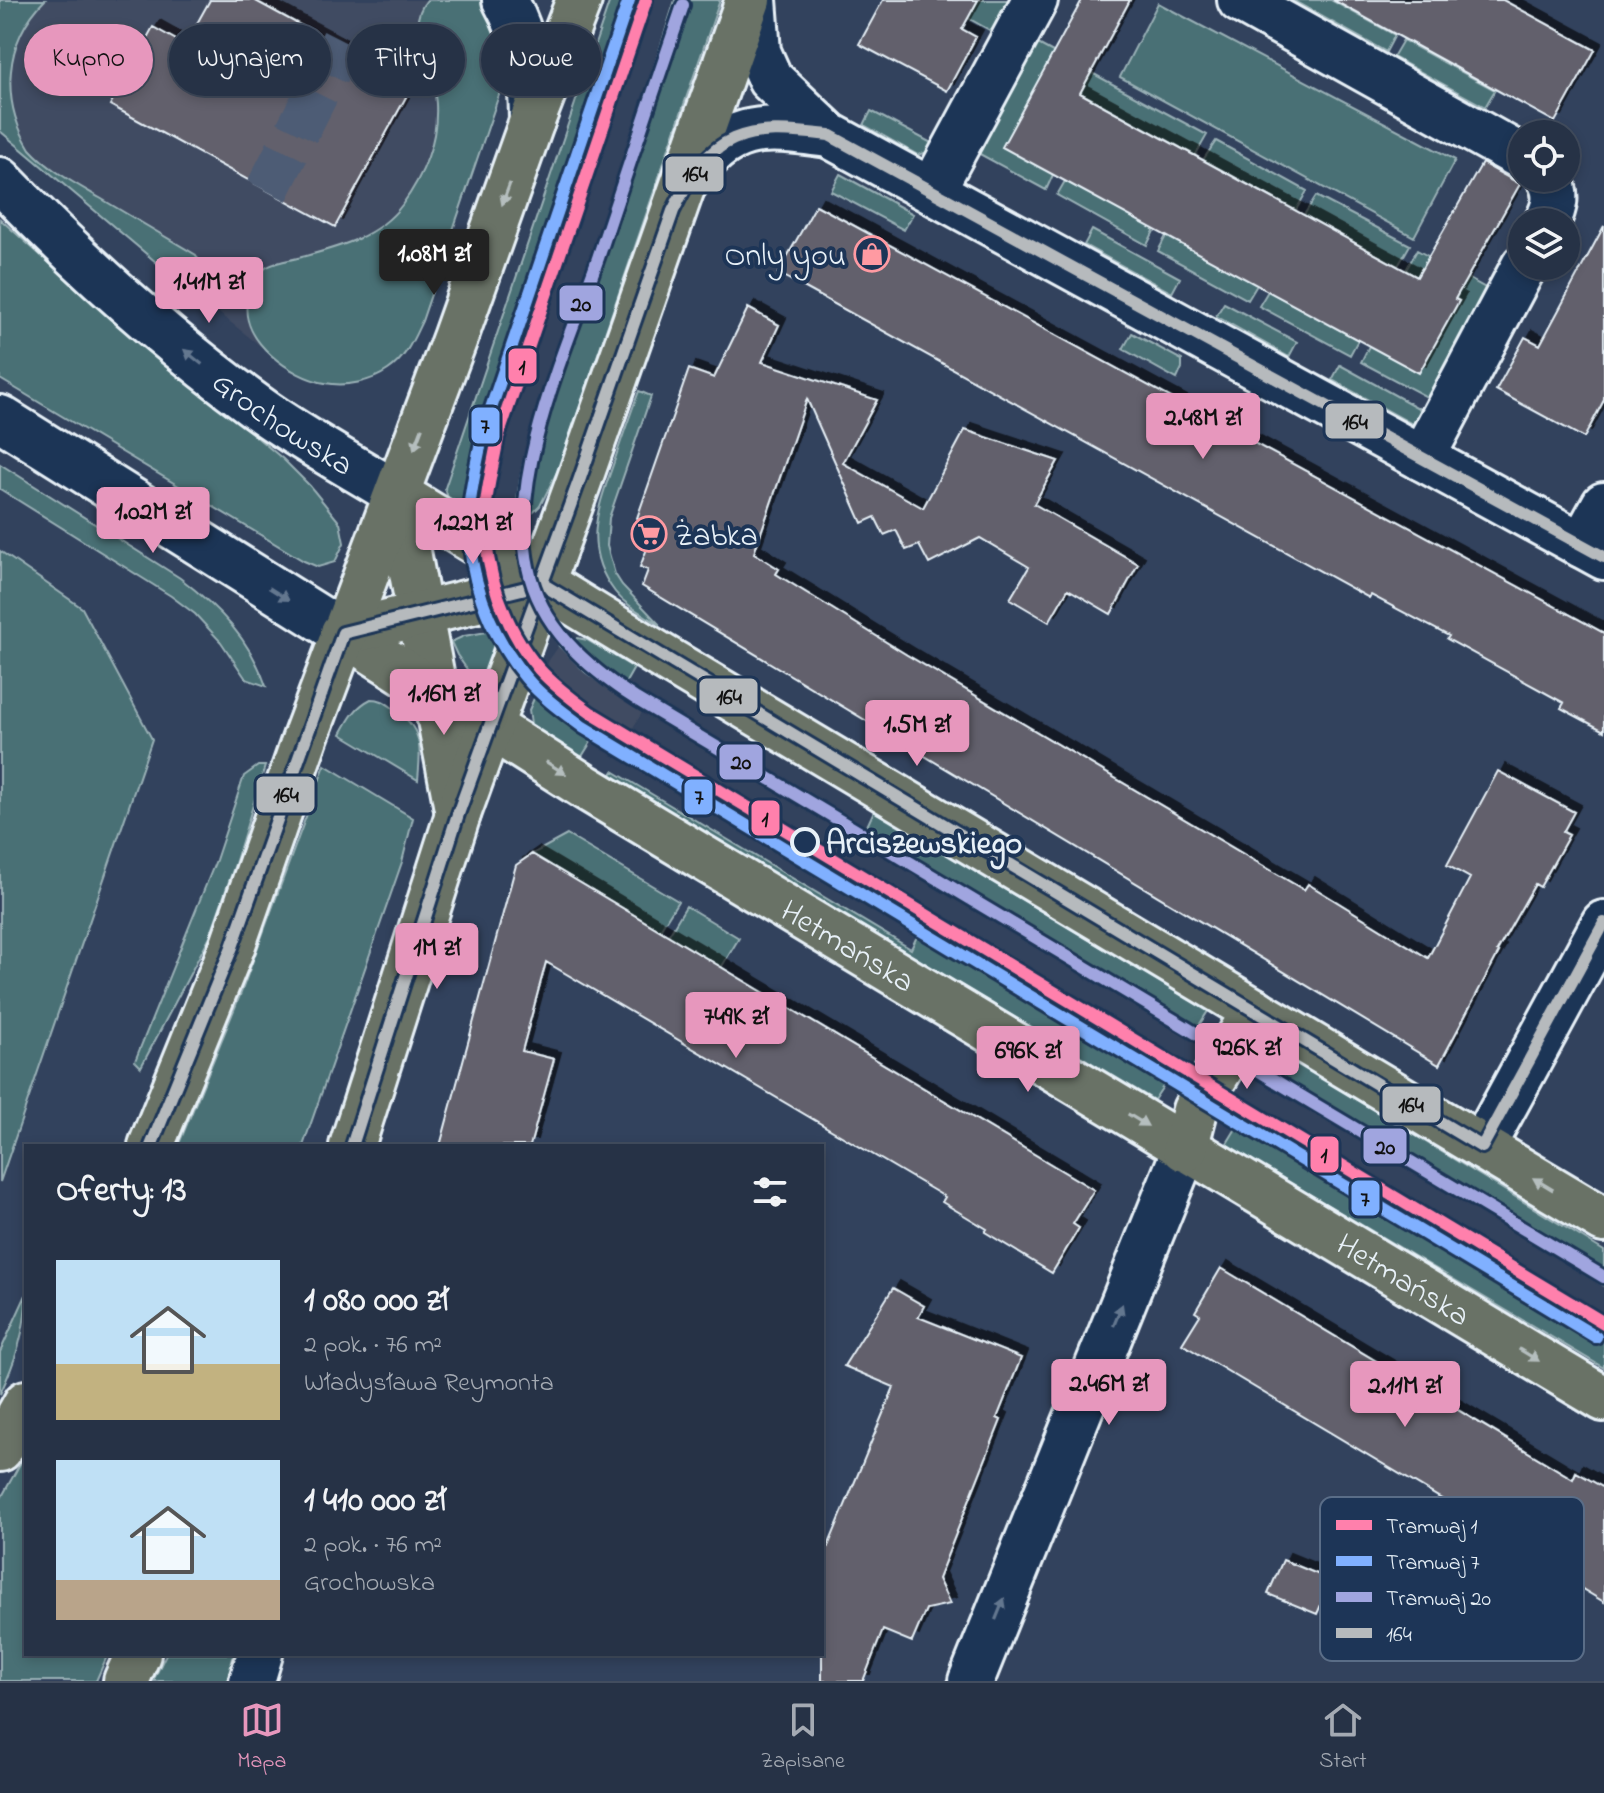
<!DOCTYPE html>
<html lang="pl">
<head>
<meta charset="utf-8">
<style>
	body { margin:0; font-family:"Indie Flower",sans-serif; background:#2e3a4d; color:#f1f3f6; height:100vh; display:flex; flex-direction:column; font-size:30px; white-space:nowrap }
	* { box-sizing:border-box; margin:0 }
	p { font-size:26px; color:#a4aab3 }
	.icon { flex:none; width:44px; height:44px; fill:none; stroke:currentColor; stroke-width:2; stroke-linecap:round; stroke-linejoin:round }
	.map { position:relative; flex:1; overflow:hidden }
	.details { position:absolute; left:24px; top:1144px; width:800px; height:512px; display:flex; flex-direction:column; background:#263246; border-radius:0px; box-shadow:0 4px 12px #0003,0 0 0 2px #424d5f }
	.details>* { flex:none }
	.hud { position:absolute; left:24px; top:24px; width:800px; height:72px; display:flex; gap:16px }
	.tools { position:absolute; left:1508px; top:120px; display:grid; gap:16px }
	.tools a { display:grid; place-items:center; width:72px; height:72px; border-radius:50%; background:#263246; box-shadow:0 4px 12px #0003,0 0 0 2px #424d5f; font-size:40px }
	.price { position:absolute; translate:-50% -68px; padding:0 18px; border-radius:8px; background:#e797bd; color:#111; font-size:26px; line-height:52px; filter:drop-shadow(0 2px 4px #0008) }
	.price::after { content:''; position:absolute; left:50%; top:48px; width:24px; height:18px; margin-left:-12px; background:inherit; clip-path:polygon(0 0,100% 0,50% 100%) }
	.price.on { background:#222; color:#fff }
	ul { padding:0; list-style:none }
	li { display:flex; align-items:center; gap:24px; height:200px; padding:0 32px }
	li span { display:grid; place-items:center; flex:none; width:224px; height:160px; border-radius:0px; color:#555 }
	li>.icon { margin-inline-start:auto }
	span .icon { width:96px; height:96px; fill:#fffc; stroke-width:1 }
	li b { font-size:34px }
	h2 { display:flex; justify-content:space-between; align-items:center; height:96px; padding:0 32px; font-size:34px }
	.pill { padding:0 28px; border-radius:36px; background:#263246; box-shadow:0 4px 12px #0003,0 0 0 2px #424d5f; font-size:28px; line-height:72px }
	.pill.on { background:#e797bd; color:#111 }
	.menu { display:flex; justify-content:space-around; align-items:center; height:112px; border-top:2px solid #424d5f; background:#263246; font-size:22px; color:#a4aab3 }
	.menu a { display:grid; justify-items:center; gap:4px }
	.menu .on { color:#e797bd }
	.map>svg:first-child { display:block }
	.built { fill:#404b62 }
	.green { fill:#4a7074; stroke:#99b0b6; stroke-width:2 }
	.building { fill:#62616c; stroke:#e8f1f8; stroke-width:2; filter:url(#shadow) }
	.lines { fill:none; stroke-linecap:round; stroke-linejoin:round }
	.minor-tunnel { stroke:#4d5c74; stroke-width:44; stroke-dasharray:44 22; stroke-linecap:butt }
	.minor-casing { stroke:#e8f1f8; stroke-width:50 }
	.major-casing { stroke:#e8f1f8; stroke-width:50 }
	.minor { stroke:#1d3557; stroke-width:44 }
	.major { stroke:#697266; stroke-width:44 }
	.bus-1-casing { stroke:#1d3557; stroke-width:18 }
	.bus-1 { stroke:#b6babd; stroke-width:12 }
	.tram-1-casing { stroke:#1d3557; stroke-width:18 }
	.tram-2-casing { stroke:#1d3557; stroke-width:18 }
	.tram-3-casing { stroke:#1d3557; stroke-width:18 }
	.tram-1 { stroke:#ff80ac; stroke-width:12 }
	.tram-2 { stroke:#80b0ff; stroke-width:12 }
	.tram-3 { stroke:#a0a5df; stroke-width:12 }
	.oneway { fill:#b5bebe }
	.oneway2 { fill:#64778f }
	.stop-dot { fill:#1d3557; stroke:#e8f1f8; stroke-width:4 }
	.labels { text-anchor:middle; stroke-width:8; stroke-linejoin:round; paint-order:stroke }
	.poi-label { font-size:32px; fill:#e8f1f8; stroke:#1d3557; text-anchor:end }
	.street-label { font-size:32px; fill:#e8f1f8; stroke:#1d3557 }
	.stop-label { font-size:32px; font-weight:bold; fill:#e8f1f8; stroke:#1d3557; text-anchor:start }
	.key { fill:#1d3557; stroke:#5a6d87; stroke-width:2 }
	.key-label { font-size:22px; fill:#e8f1f8 }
	.line-badge { stroke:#1d3557; stroke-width:3 }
	.pale-badge-label { font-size:22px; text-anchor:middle; font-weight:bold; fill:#111 }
</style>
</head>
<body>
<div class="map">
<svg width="1604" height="1681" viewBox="0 0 1604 1681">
	<defs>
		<filter id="shadow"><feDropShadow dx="7" dy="-7" stdDeviation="0" flood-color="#0009"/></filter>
	</defs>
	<rect width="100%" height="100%" fill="#32425d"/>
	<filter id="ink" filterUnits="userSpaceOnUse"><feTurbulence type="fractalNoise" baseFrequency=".0125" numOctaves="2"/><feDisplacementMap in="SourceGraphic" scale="16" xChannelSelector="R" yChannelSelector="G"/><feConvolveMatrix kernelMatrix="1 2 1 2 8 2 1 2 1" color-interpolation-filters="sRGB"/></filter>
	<g filter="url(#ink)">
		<path class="built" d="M21,0H447L505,66L501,89L422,321L407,353L388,370L369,380L348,384L325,383L305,377L273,356L175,278L0,131V38Z
			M559,646L571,660L618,696L643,711L622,746L568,708L541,682L549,660Z"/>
		<path class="green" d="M0,0H45C4,41 0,101 30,149C49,170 76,184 100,198C132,217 164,236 196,255L199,261L193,276L184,280L175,278L0,131Z
			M427,0H481C504,26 507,57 501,89L422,321C413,340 406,358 388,370C371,382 346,387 325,383C291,377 241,341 247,303C249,291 256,274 267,267C277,261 291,260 302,257C339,247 378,237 402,205C423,176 438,141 436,104C435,94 434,83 432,74C424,49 407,23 427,0Z
			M610,0H638L575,170L489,437L479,476L477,514L448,498L445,488Z
			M675,0H720L558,470L540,506L515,530C516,449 552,372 578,296C612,198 644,99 675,0Z
			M978,0H1011L993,32L968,18Z
			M1292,0H1331L1395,35L1386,52Z
			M1158,3L1455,160L1414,237L1120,77Z
			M1027,38L1207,135L1195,156L1088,98L1046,190L976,152Z
			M1403,40L1495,90L1485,107L1393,57Z
			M871,111L941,148L918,155L864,125Z
			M1216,141L1307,191L1296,210L1206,163L1203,160Z
			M840,174L913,214L904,230L831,191Z
			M1065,181L1155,229L1147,245L1057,195Z
			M1316,196L1410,245L1398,266L1304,215Z
			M0,219L140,344L229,414L283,459L310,486L340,523L344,543L335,562L318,567L304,561L0,379Z
			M1092,230L1180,278L1172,293L1084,245Z
			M1166,236L1257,285L1248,300L1158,251Z
			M1417,250L1498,295L1438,403L1361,362L1369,346L1419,373L1458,301L1406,270Z
			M1268,291L1358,340L1350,355L1259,306Z
			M1224,303L1297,342L1289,357L1216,316Z
			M1132,333L1182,360V368L1177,379L1123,349Z
			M1340,365L1431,415L1421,423L1412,424L1332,380Z
			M639,391L651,396L609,518L607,546L615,574L622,585L660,625C645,615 627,607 615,592C581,548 598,508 614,462C622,438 630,415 639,391Z
			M0,464L180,578C219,608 250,639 266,686L246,679L221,642L195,614L171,596L0,489Z
			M0,551L82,608L152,739L0,1182Z
			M492,631L497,633V639L480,688L457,655L451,642L464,636Z
			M578,638L587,640L634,668L618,696L585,672L559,646Z
			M541,682L568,708L599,729L581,758L531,724L529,710Z
			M371,699C381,699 385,702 393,708C423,729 421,745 418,780L341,734C349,719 355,707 371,699Z
			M325,765L413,818L402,862L303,1146H178L241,993Z
			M258,766H265L235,864L210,936L141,1067L135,1061L216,860L244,776Z
			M613,771L911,949L922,926L1170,1076L1154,1100L610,776Z
			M874,811L1208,1011L1191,1038L861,839Z
			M567,835L678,901L660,930L532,854Z
			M686,906L739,938L721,968L668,936Z
			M1282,1054L1604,1251V1286L1264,1079Z
			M1243,1117L1604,1331V1368L1226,1145Z
			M26,1295C26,1331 15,1362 0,1394V1352Z
			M26,1453V1654H108L96,1681H0V1500Z
			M166,1654H234L227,1681H153Z"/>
		<path class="building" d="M210,0H254L412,86L335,227L110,105L153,27L185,45Z
			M883,0H978L962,29L976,37L947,91L859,44Z
			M1082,0H1130L1080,93L1417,277L1482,163L1520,184L1455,299L1459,301L1419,373L1002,147Z
			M1333,0H1503L1595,50L1555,122Z
			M816,205L1604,633V731L1561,708L1564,703L1447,639L1449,636L1371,595L1369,598L778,273Z
			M1604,226V400L1584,438L1496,390L1525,337L1540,345Z
			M748,308L779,325L762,362L877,400L843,463L923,508L965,430L1058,461L1034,504L1138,564L1111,614L1068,589L1049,622L1010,599L1029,567L980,538L929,564L919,545L906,550L896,530L884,535L875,517L862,523L807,399L754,553L779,569L776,574L907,655L1304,890L1308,884L1428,958L1470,878L1447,865L1498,771L1574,812L1563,832L1569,835L1540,887L1535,884L1497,951L1499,952L1439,1065L642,586L648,570L640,567L648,546L638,543L645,522L637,518L689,369L714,378Z
			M532,854L1094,1190L1073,1224L1079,1228L1052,1273L985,1232L987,1229L942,1202L945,1197L546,962L522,1051L554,1059L530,1146H440L516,865Z
			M1221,1268L1573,1479L1576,1472L1604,1488V1602L1539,1563L1542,1559L1182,1344L1200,1315L1195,1312Z
			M893,1288L924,1306L918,1317L1021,1358L997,1418L1001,1420L938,1579L950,1604L926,1609L912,1642L883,1630L863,1681H822V1561L894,1387L844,1366Z
			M1283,1560L1332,1580L1317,1614L1268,1594Z"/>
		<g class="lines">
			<path class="minor-tunnel" d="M267,191L343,41"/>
			<defs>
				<g id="minor">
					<path d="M505,0C526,37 532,79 532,121"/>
					<path d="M754,0L758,52L770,79L829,135L1604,557"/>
					<path d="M1240,0L1522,157"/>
					<path id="s1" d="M0,180C79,262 165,340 257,407C301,439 350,465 397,494"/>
					<path d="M684,184C730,122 757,125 829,135"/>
					<path d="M932,191L1035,0"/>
					<path d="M1547,222C1555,207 1558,194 1549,178"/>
					<path d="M0,418L343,633"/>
					<path d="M1422,458L1524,266"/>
					<path d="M1582,545L1604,505"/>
					<path d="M1482,1147L1604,923"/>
					<path d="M252,1681L260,1654"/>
					<path d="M971,1681L1185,1149"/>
				</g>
				<g id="major">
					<path d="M397,494L661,656L1604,1220"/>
					<path d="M397,494L458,814"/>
					<path id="s2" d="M343,633L585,787L1604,1399"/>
					<path d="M343,633L542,584"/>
					<path d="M151,1146L232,947L305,738L455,338L532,121L579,0"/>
					<path d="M352,1146L458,814L579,481L748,0"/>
					<path d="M1185,1149L1195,1110L1255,1011"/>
					<path d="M0,1449L26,1403"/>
					<path d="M126,1681L138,1654"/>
				</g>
			</defs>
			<use href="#minor" class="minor-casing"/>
			<use href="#major" class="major-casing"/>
			<use href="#minor" class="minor"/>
			<use href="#major" class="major"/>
			<defs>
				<path id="bus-1" d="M542,584L1482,1147L1604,923
					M151,1146L232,947L343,633L542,584
					M352,1146L458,814L579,481L673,211C712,130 744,125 829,135L1604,557"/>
			</defs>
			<use href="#bus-1" class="bus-1-casing"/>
			<use href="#bus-1" class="bus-1"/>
			<defs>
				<path id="tram-1" d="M646,0L498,437C494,463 486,489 485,516C484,570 504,628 539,669C554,686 573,700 591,713L1604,1323"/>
				<path id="tram-2" d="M629,0L483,432C478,458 471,485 469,511C466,571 488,633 526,678C542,697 563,712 583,727L1596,1337"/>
				<path id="tram-3" d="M683,5C654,89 626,174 598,258C567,347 508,473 528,567C540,627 588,668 636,699L1604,1277"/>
			</defs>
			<use href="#tram-1" class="tram-1-casing"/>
			<use href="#tram-2" class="tram-2-casing"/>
			<use href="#tram-3" class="tram-3-casing"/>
			<use href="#tram-1" class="tram-1"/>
			<use href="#tram-2" class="tram-2"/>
			<use href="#tram-3" class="tram-3"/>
		</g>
		<defs><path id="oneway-solid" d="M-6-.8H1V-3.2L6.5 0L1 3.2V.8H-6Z" transform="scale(2)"/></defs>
		<g class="oneway">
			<use href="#oneway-solid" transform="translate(506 194) rotate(110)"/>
			<use href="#oneway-solid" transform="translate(418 439) rotate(111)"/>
			<use href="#oneway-solid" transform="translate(556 768) rotate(32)"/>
			<use href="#oneway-solid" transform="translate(1138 1120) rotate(31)"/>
			<use href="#oneway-solid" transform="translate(1543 1184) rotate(-149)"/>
			<use href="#oneway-solid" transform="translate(1529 1355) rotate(31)"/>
		</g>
		<g class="oneway2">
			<use href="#oneway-solid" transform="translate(193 357) rotate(-141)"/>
			<use href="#oneway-solid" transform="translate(279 594) rotate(32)"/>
			<use href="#oneway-solid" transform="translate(1118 1315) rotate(-68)"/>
			<use href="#oneway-solid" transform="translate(1000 1609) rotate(-68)"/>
		</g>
	</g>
	<defs>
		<symbol id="shop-ring" viewBox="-11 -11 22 22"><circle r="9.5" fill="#1d3557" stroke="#ff9aa2" stroke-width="1.5"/><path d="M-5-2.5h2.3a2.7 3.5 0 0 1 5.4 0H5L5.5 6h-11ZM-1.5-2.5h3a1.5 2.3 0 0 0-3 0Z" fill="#ff9aa2"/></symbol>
		<symbol id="supermarket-ring" viewBox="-11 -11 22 22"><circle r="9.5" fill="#1d3557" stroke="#ff9aa2" stroke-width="1.5"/><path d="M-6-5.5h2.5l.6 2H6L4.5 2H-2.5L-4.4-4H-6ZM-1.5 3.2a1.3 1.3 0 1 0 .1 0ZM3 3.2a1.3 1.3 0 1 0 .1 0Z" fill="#ff9aa2"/></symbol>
	</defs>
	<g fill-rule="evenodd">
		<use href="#shop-ring" x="852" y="234" width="40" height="40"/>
		<use href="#supermarket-ring" x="629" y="514" width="40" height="40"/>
	</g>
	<circle class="stop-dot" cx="805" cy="842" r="13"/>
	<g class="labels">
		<g class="poi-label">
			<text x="846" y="265">Only you</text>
			<text x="675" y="545" text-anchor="start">Żabka</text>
		</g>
		<g class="street-label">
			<text dy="11" stroke="none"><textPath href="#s1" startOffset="374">Grochowska</textPath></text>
			<text dy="11" stroke="none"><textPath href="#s2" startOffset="594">Hetmańska</textPath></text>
			<text dy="11" stroke="none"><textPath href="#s2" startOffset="1242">Hetmańska</textPath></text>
		</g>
		<g class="stop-label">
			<text x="826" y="853">Arciszewskiego</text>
		</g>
	</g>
	<rect x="1320" y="1497" width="264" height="164" rx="12" class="key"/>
	<rect x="1336" y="1520" width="36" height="10" fill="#ff80ac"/>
	<rect x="1336" y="1556" width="36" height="10" fill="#80b0ff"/>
	<rect x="1336" y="1592" width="36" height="10" fill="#a0a5df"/>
	<rect x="1336" y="1628" width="36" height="10" fill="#b6babd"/>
	<g class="key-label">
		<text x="1386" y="1533">Tramwaj 1</text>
		<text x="1386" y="1569">Tramwaj 7</text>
		<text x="1386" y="1605">Tramwaj 20</text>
		<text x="1386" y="1641">164</text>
	</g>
	<g class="line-badge">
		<rect x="664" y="155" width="61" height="38" rx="8" fill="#b6babd"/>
		<rect x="558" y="284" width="46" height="38" rx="8" fill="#a0a5df"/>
		<rect x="507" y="347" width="31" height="38" rx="8" fill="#ff80ac"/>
		<rect x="1324" y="402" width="61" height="38" rx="8" fill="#b6babd"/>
		<rect x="470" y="406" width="31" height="39" rx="8" fill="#80b0ff"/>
		<rect x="698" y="677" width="61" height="38" rx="8" fill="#b6babd"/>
		<rect x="718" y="743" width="46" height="38" rx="8" fill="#a0a5df"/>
		<rect x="255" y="775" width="61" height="39" rx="8" fill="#b6babd"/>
		<rect x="683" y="778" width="31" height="38" rx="8" fill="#80b0ff"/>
		<rect x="750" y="799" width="31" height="38" rx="8" fill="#ff80ac"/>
		<rect x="1381" y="1085" width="61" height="39" rx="8" fill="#b6babd"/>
		<rect x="1362" y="1127" width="46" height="38" rx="8" fill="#a0a5df"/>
		<rect x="1309" y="1135" width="31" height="39" rx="8" fill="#ff80ac"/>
		<rect x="1350" y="1179" width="31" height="38" rx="8" fill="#80b0ff"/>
	</g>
	<g class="pale-badge-label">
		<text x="695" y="181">164</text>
		<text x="581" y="311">20</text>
		<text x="522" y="374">1</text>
		<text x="1355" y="429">164</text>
		<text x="485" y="433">7</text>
		<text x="729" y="704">164</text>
		<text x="741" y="769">20</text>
		<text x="286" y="802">164</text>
		<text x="699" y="804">7</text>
		<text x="765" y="826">1</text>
		<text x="1411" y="1112">164</text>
		<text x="1385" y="1154">20</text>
		<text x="1324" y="1162">1</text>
		<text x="1365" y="1206">7</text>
	</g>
</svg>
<div class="tools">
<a><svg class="icon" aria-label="locate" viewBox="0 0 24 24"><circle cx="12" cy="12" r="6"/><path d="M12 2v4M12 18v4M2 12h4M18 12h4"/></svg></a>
<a><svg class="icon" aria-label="layers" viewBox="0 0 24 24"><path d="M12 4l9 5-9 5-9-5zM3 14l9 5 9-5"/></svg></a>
</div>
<b class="price on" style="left:434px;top:297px">1.08M zł</b>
<b class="price" style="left:209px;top:325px">1.41M zł</b>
<b class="price" style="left:1203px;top:461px">2.48M zł</b>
<b class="price" style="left:153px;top:555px">1.02M zł</b>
<b class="price" style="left:473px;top:566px">1.22M zł</b>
<b class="price" style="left:444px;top:737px">1.16M zł</b>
<b class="price" style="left:917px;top:768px">1.5M zł</b>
<b class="price" style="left:437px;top:991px">1M zł</b>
<b class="price" style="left:736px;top:1060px">749K zł</b>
<b class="price" style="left:1247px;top:1091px">926K zł</b>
<b class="price" style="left:1028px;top:1094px">696K zł</b>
<b class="price" style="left:1109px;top:1427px">2.46M zł</b>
<b class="price" style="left:1405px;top:1429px">2.11M zł</b>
<div class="hud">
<a class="pill on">Kupno</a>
<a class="pill">Wynajem</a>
<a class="pill">Filtry</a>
<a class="pill">Nowe</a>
</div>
<section class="details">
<h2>Oferty: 13<svg class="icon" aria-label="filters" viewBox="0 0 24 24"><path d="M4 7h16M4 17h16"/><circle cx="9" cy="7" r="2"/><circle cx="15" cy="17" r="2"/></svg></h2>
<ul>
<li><span style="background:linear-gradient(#bfe0f5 65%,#c2b280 0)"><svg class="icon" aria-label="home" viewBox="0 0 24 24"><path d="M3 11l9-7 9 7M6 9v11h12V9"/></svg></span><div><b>1 080 000 zł</b><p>2 pok. · 76 m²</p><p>Władysława Reymonta</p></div></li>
<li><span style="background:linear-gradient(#bfe0f5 75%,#b9a48a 0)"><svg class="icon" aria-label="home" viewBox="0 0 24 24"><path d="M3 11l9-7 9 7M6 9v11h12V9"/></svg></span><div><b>1 410 000 zł</b><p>2 pok. · 76 m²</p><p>Grochowska</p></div></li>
</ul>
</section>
</div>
<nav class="menu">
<a class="on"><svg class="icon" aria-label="map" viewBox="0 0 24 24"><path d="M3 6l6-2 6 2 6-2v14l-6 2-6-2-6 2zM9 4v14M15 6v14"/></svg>Mapa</a>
<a><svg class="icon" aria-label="saved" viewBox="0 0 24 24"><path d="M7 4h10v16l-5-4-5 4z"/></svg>Zapisane</a>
<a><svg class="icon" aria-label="home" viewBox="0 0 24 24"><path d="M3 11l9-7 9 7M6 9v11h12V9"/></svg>Start</a>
</nav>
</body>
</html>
